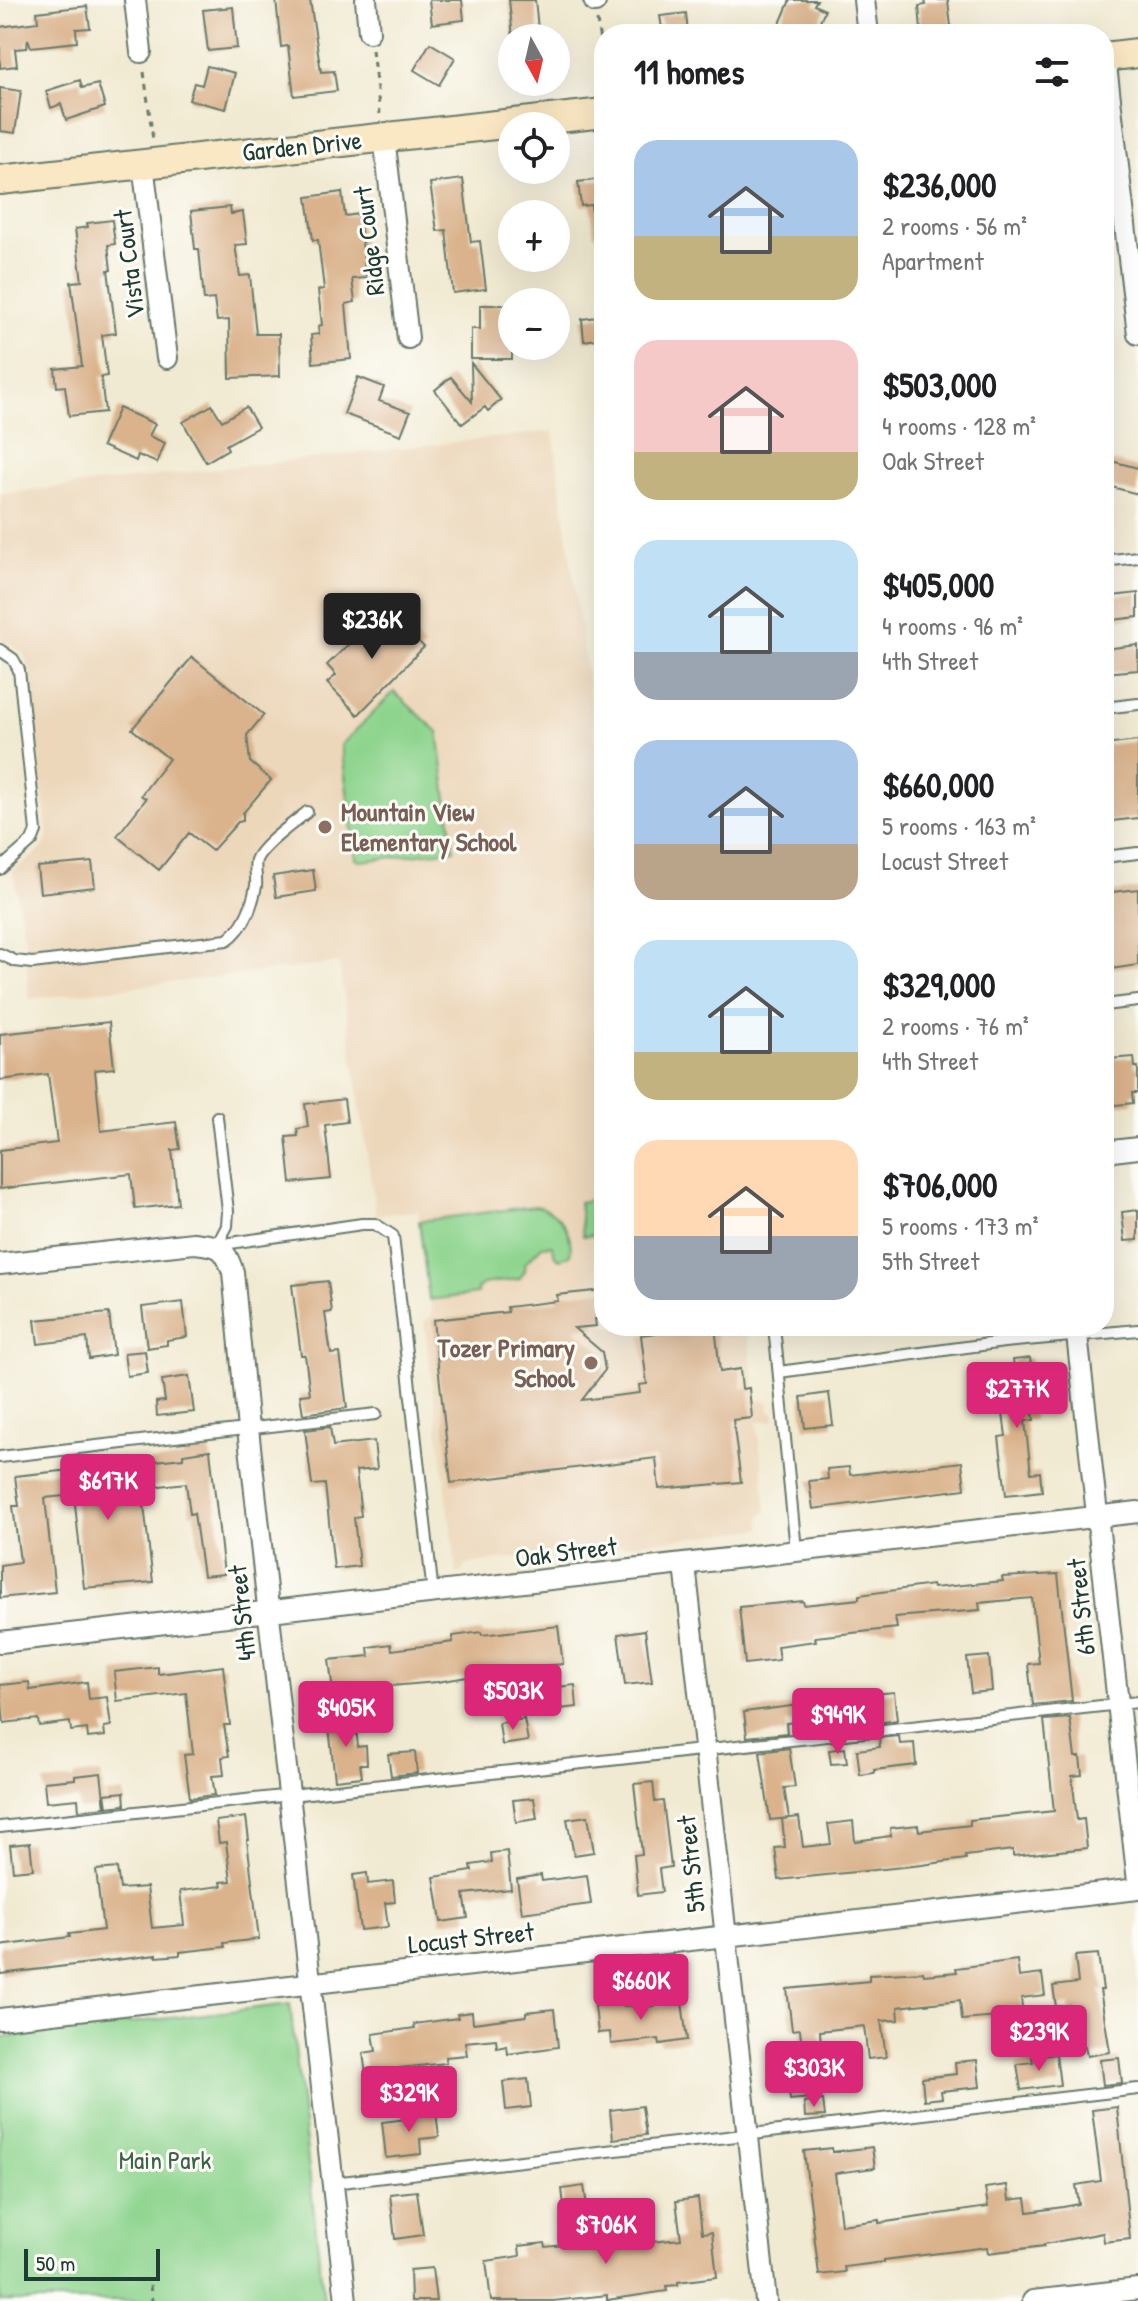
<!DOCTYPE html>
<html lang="en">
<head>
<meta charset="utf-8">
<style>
	body { margin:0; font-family:"Patrick Hand",sans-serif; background:#f2f2f2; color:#202124; height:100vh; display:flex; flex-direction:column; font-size:30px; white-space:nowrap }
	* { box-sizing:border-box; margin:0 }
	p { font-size:26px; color:#757577 }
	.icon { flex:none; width:44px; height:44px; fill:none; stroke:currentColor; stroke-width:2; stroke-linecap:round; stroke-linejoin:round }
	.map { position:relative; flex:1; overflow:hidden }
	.details { position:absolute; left:594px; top:24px; width:520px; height:1312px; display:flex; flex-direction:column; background:#fff; border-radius:32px; box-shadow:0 8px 32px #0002 }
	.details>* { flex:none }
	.needle { width:52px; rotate:172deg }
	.fabs { position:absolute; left:498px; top:24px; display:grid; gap:16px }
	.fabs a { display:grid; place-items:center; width:72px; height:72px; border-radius:50%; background:#fff; box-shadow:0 8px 32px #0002; font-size:40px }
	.scale { position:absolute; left:24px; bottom:20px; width:136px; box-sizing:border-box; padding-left:8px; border:4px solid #1f3d34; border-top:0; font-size:22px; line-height:28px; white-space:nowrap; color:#1f3d34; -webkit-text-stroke:6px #fdfcf7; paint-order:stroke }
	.price { position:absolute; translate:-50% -68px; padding:0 18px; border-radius:8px; background:#db2777; color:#fff; font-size:26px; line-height:52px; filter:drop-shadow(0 2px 4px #0008) }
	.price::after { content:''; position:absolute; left:50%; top:48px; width:24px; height:18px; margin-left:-12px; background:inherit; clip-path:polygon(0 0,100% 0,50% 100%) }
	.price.on { background:#222; color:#fff }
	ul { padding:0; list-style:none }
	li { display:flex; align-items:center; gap:24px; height:200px; padding:0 40px }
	li span { display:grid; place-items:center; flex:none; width:224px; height:160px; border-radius:24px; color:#555 }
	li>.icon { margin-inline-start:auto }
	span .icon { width:96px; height:96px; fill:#fffc; stroke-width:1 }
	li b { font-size:34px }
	h2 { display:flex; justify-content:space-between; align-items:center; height:96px; padding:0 40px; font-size:34px }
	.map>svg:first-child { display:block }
	.built { fill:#ecd7ba }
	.green { fill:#8ed48e; stroke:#568861; stroke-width:2 }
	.building { fill:#dab38c }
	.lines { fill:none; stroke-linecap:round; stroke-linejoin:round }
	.lane-casing { stroke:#687a6b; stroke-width:14 }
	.street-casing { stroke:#687a6b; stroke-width:24 }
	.secondary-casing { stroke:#687a6b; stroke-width:32 }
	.path { stroke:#687a6b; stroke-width:3; stroke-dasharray:6 6; stroke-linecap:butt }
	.lane { stroke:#fff; stroke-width:10 }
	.street { stroke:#fff; stroke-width:20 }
	.secondary { stroke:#fae7c3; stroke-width:28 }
	.education-dot { fill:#8d6e63; stroke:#fdfcf7; stroke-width:3 }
	.labels { text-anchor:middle; stroke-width:6; stroke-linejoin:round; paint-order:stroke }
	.street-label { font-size:26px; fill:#1f3d34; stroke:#fdfcf7 }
	.education-label { font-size:26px; font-weight:bold; fill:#785e54; stroke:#fdfcf7; text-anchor:start }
	.park-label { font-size:26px; fill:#3b634a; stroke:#fdfcf7 }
</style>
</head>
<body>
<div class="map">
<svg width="1138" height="2301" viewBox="0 0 1138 2301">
	<rect width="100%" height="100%" fill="#fdfcf7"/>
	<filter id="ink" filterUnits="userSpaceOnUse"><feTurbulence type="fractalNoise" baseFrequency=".0125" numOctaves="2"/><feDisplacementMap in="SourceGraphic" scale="16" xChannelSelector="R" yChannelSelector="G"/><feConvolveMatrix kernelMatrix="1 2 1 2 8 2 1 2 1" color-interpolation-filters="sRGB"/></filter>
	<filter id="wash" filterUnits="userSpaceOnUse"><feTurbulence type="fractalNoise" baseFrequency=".006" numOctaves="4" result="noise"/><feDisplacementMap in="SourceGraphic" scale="32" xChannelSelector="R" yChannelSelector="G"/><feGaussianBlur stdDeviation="1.8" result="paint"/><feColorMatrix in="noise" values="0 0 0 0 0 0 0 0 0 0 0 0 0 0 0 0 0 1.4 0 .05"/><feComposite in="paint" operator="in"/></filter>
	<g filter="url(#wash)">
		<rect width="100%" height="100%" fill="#f1ead2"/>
		<path class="built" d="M553,431L604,796V1326H747L756,1400L768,1401L770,1412H774L775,1420L757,1422L767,1512L761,1514V1529L474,1563L465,1566L462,1572L457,1574L424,1321L432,1315L418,1211L376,1215L339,963L29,999L25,940L13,871L41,850L46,842L47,834L30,671L23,654L14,646L0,640V494Z"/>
		<path class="green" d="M394,692L438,732L454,850L361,861L356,859L341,745Z
			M604,1198V1234L583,1236L579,1202Z
			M535,1206C558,1209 574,1233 570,1255L560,1259L555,1256L552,1245L542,1246L524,1264L525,1271L519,1279L483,1284L477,1289L478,1294L429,1300L419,1221Z
			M290,2004L324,2301H0V2038Z"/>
		<g id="blocks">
			<path class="building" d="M276,0H310L321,72L334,71L337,91L294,96L288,46L281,47Z
				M429,0H462L464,20L432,24Z
				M509,0H535L539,38H513Z
				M790,0H817L814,5L825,10L814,34H798L779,26Z
				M925,0H948L951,27L921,30L919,6L926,5Z
				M87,6L90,28L76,29L77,42L31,47L28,39L27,48L15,49L17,66L0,68V27L38,22L37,12Z
				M233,7L237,48L208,51L203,10Z
				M686,13L688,34H663L660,16Z
				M430,43L455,58L439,85L414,70Z
				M207,66L235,73L226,109L189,100L194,83L202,85Z
				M80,80L82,88L98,84L105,107L66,120L61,104L51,108L46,91Z
				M0,88L21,91L15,133L0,131Z
				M463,179L471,242L480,241L486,289L453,293L446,230L437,231L430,183Z
				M604,179V234L594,235L591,205L581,206L578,182Z
				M342,192L345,216L359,214L366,278L352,279L355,302L346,304L351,359L313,363L311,335L319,334L318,326L322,325L318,290L324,289L318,240H313L307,197Z
				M230,207L231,214L243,212L247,244L235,245L240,276L250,275L256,334H279L280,376L230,378L229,320L217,321L214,299L204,300L199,249H195L191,211Z
				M112,220L115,244L108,245L111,270H108L116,333L102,335L107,376L101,377L105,412L69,416L65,386L57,387L55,369L82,366L71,282L82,281L75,229L88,227L87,223Z
				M480,305H512V359H471V329H480Z
				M604,316V338L584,341L582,319Z
				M471,363L501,400L488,411L485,407L462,424L435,390L451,377L472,402Z
				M358,377L384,387L379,401L410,412L401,435L344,414Z
				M212,405L222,421L246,407L258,427L226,445L228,449L206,462L183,422Z
				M119,408L155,424L149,436L165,443L157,463L138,455L136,461L102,446Z
				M1104,459L1138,468V494L1104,485Z
				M1138,593V617L1104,621V597Z
				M385,609L424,647L358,715L327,683L336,675L327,665Z
				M1138,645V670L1104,673V649Z
				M192,657L264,715L247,735L250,762L271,780L243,813V821L238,822L212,851L189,833L159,870L117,836L146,799L141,795L169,759L132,729Z
				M1138,741V818L1104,822V745Z
				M92,862L95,887L40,893L37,867Z
				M313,870L316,891L276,897L273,876Z
				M1138,889V965L1104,970V893Z
				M109,1022L114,1068L95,1070L101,1131L176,1122L180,1149L172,1150L178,1204L135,1209L131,1174L0,1189V1150L57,1143L48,1074L0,1080V1034Z
				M1134,1057L1135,1067H1138V1093H1132L1133,1103L1107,1106L1104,1072L1109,1071L1108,1059Z
				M344,1099L347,1122L325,1125L331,1179L291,1183L286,1137L298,1136L297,1129L308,1127L305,1104Z
				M1138,1210V1240L1125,1241L1122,1212Z
				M328,1281L332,1312L325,1313L331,1354L340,1353L347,1408L303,1414L300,1395L310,1394L305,1355H301L292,1285Z
				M604,1290V1318L595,1319L596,1326L574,1328L602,1352L605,1370L582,1400L640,1393L639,1385L647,1384L641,1335L656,1333L655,1326H715L720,1372L740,1369L742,1389L749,1388L752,1418L733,1420L741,1482L659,1489L656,1458L451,1483L433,1320L508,1312L507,1307L558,1301L557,1295Z
				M183,1302L187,1337L167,1340V1345L147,1348L142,1307Z
				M109,1313L114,1355L89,1359L87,1338L38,1344L35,1320Z
				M145,1351L148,1373L127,1376L124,1353Z
				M1030,1358L1033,1377H1028L1034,1420L1025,1421L1031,1473L1040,1472L1042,1491L1006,1495L999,1437L1006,1436L998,1376L1015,1373L1013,1360Z
				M189,1376L194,1412L157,1416L156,1402L165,1401L162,1380Z
				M829,1393L833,1425L805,1428L801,1397Z
				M330,1427L333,1446L374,1441L377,1469L356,1471L361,1516L354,1517L359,1566L334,1569L325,1484L312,1485L305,1430Z
				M210,1450L224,1574L203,1576L194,1513L190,1514L186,1483L142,1488L153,1582L84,1588L74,1495L45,1498L55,1592L0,1598V1565L20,1562L13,1506H19L15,1476L183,1458V1454Z
				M962,1462L965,1489L813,1509L809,1481L828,1479L827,1469L849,1467L850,1475Z
				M1058,1574L1072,1701L1033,1705L1028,1664L1039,1663L1032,1598L979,1603L980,1610L895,1617L897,1628L815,1637L816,1641L777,1646L779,1660L745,1664L739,1607L803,1601L804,1605L859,1599V1595L932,1585L933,1588L1003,1581L1002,1577Z
				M558,1626L563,1664L474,1673V1676L437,1682L333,1691L329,1660L369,1656L368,1647L391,1644L392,1650L453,1642V1636L481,1632L482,1635Z
				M645,1630L652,1682L625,1685L618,1634Z
				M989,1656L992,1691L971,1693L967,1658Z
				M223,1666L230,1725H224L229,1756L222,1757L224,1775L212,1776L215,1795L190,1798L184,1755L193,1754L186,1693L117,1701L114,1672L158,1667V1674Z
				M29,1682L30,1690L87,1682L89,1699L107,1697L111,1726L104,1727L105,1736L88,1738L87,1729L71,1731L70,1722L39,1726L38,1719L4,1723L0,1685Z
				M575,1685L577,1707L560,1709L558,1687Z
				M894,1692L897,1720L878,1723L874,1694Z
				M823,1698L826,1718L786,1723L787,1733L747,1737L744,1712L800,1705L799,1701Z
				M355,1716L358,1747L366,1746L367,1764H360L362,1777L335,1780L328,1719Z
				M1070,1718L1075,1757H1080L1082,1775L1072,1776L1077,1820L1084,1819L1087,1848L1013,1856V1850L965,1856L966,1859L922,1865L779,1880L775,1848L785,1847L782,1819L799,1817L803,1847L831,1844L828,1824L853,1821L855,1841L891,1836L890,1828L918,1825L919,1831L970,1825V1820L1054,1811L1044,1720Z
				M524,1719L528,1741L502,1745L499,1723Z
				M899,1736L900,1744L914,1743L916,1765L874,1770V1773L860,1775L857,1750L880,1747L879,1738Z
				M789,1748L795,1787L784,1788L789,1818L770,1820L760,1752Z
				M845,1748L847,1763L831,1764L829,1750Z
				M415,1752L417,1773L391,1776L388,1754Z
				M101,1773L105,1807L79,1810L78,1799L46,1802L44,1782L75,1779V1776Z
				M653,1782L655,1802L663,1801L671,1867L659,1869L662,1892L638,1895L634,1855L642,1854L634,1784Z
				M124,1792L125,1805L107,1807L105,1794Z
				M534,1798L537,1819L516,1822L513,1800Z
				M588,1816L594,1852L574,1855L567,1819Z
				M246,1817L249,1840H247L259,1939L224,1943L225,1947L180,1952V1955L157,1957V1955L0,1974V1946L70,1937L69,1934L103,1930L96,1870L117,1868L120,1889L147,1887L152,1928L184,1925L180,1891L222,1886L221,1882L231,1881L226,1842L219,1843L216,1821Z
				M30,1843L33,1869L13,1871L10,1845Z
				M507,1851L511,1889L464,1894L468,1918L441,1922L434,1877L472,1871L471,1865L492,1862L491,1853Z
				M367,1873L368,1884L393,1881L395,1902L385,1903L388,1927L360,1930L353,1875Z
				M541,1875L542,1881L587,1875L591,1904L522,1913L517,1879Z
				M1098,1954L1103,1990H1100L1110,2052L1087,2056L1085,2046L1076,2048L1069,2005L1056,2007L1053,1986L1078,1983L1075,1956Z
				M1017,1960L1019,1977L1042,1974L1045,1995L1021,1998L1023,2015L962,2020L960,2000L898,2007L899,2020L881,2021L886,2057L868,2059L864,2026L820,2031L821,2045L802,2048L800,2029L792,2030L787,1989L869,1981V1975L923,1972L924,1975L957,1972L956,1968Z
				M624,1998V2006L645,2004L646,2007L682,2002L687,2040L660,2044L659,2039L611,2044L610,2032L598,2033L595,2006L606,2005V2000Z
				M554,2009L558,2047L508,2054L507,2046L497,2048L496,2039L465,2042L467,2055L445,2057L446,2063L400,2068L401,2077L367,2082L363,2053L376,2051L373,2034L415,2028L414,2024L458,2018L457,2014L472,2012L473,2023L526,2016V2012Z
				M1056,2054L1060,2085L1021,2090L1017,2064L1033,2062L1032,2057Z
				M1119,2058L1122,2083L1103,2085L1100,2060Z
				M977,2060L980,2087L941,2091L942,2098L924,2100L922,2078L956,2074L955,2062Z
				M808,2077L811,2098L790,2100L788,2079Z
				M528,2079L531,2107L506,2110L503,2082Z
				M823,2100L825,2116L805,2117L804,2102Z
				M642,2106L646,2135L613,2139L610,2110Z
				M1117,2107L1130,2239L1104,2242L1103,2233L1044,2244V2246L988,2253L987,2247L884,2260V2262L844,2267L845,2272L819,2275L804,2151L832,2148V2152L872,2147L875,2168L835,2173L841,2225L879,2220V2223L988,2207L985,2188L1007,2185L1009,2200L1026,2198L1028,2212L1063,2207L1079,2204L1076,2185L1101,2181L1092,2110Z
				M436,2112L439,2137L420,2139L421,2154L386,2158L382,2122L415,2118V2114Z
				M584,2186L588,2213L565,2215L562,2189Z
				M417,2191L423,2235L395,2239L390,2194Z
				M698,2198L702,2233L712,2232L717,2277L678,2282V2285L666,2286L667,2291L607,2300V2295L553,2301H491L486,2261L520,2256L519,2246L545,2243L546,2247L590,2242L591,2248L681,2239L676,2201Z
				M432,2268L436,2301H411L410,2270Z"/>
		</g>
	</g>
	<g filter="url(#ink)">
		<use href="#blocks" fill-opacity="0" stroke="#687a6b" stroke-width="2"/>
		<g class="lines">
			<defs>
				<path id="lane" d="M1104,561L1138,557
					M0,650L13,659L19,670L36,831L32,841L0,869
					M1104,708L1138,704
					M1104,857L1138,853
					M0,954L15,961L32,963L227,940C244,928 252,907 256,886C257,878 254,867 256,860C262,845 294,823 307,812
					M1104,1005L1138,1001
					M217,1117L228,1211L227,1226L217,1245
					M217,1245L362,1224H375L393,1236L433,1594
					M774,1326L796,1550
					M779,1372L1004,1342L1138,1330
					M0,1457L376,1414
					M0,1827L1138,1702
					M333,2183L1138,2089"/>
				<path id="street" d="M135,0L141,52
					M366,0L369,32
					M594,0L595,2
					M864,0L868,34
					M1105,57L1138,334
					M384,137L408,338
					M143,164L167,358
					M1104,1152L1138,1148
					M0,1264L194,1243C220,1246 224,1246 233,1272L248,1429L346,2301
					M1076,1326L1138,1882
					M685,1565L766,2301
					M0,1642L1138,1512
					M0,2019L1138,1889
					M1033,2301L1138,2289"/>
				<path id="secondary" d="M1104,57L1138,53
					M0,180L604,113"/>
			</defs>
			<use href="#lane" class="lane-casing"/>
			<use href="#street" class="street-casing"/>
			<use href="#secondary" class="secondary-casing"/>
			<path class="path" d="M597,20L604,72
				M372,50L380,114
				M144,72L153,140
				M150,2285L152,2301"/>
			<use href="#lane" class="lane"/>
			<use href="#street" class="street"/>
			<use href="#secondary" class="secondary"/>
		</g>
	</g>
	<g class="education-dot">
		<circle cx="325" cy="827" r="8"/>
		<circle cx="591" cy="1363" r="8"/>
	</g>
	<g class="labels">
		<g class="street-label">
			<text transform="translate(302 146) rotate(-6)" y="9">Garden Drive</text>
			<text transform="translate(369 241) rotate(-97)" y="9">Ridge Court</text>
			<text transform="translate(129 264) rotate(-97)" y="9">Vista Court</text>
			<text transform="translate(566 1552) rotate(-7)" y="9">Oak Street</text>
			<text transform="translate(1081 1607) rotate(-96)" y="9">6th Street</text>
			<text transform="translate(242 1613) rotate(-96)" y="9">4th Street</text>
			<text transform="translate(691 1864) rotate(-96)" y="9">5th Street</text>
			<text transform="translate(471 1938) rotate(-6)" y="9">Locust Street</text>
		</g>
		<g class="education-label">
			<text x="341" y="821">Mountain View<tspan x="341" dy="30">Elementary School</tspan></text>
			<text x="575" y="1357" text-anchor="end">Tozer Primary<tspan x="575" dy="30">School</tspan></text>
		</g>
		<g class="park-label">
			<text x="165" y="2169">Main Park</text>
		</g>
	</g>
</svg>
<div class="fabs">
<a><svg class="needle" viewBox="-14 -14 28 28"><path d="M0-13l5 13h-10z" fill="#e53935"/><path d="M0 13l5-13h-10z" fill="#757577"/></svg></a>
<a><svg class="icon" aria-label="locate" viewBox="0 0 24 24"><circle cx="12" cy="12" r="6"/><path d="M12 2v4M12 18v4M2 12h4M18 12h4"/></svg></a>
<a>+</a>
<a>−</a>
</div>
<div class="scale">50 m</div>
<b class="price on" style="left:372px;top:661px">$236K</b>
<b class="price" style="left:1017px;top:1430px">$277K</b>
<b class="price" style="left:108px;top:1522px">$617K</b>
<b class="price" style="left:513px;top:1732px">$503K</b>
<b class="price" style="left:346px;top:1749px">$405K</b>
<b class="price" style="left:838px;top:1756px">$949K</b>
<b class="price" style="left:641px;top:2022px">$660K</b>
<b class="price" style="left:1039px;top:2073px">$239K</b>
<b class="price" style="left:814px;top:2109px">$303K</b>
<b class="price" style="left:409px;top:2134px">$329K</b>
<b class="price" style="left:606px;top:2266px">$706K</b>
<section class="details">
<h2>11 homes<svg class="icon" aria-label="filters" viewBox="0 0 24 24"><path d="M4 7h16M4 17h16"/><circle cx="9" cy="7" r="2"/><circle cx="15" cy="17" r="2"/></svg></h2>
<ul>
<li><span style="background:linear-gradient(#a9c7e8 60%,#c2b280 0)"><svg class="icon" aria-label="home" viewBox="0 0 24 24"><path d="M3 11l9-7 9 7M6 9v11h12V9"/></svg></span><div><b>$236,000</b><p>2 rooms · 56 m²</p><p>Apartment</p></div></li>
<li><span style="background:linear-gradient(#f6c9c9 70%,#c2b280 0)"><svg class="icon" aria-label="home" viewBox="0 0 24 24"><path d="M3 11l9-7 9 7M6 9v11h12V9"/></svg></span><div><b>$503,000</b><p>4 rooms · 128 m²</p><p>Oak Street</p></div></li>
<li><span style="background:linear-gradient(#bfe0f5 70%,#9aa5b1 0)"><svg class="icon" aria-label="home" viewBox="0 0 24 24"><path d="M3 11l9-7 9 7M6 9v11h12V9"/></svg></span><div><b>$405,000</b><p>4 rooms · 96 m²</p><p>4th Street</p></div></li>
<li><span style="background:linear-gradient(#a9c7e8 65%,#b9a48a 0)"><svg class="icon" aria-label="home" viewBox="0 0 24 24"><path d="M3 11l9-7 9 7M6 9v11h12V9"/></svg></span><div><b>$660,000</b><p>5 rooms · 163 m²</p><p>Locust Street</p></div></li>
<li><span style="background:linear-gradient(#bfe0f5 70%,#c2b280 0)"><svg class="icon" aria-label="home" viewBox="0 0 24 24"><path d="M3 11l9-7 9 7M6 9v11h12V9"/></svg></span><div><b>$329,000</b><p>2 rooms · 76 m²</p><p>4th Street</p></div></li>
<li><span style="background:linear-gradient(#ffd9b3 60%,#9aa5b1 0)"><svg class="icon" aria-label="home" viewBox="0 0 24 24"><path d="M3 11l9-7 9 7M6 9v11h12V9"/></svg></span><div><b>$706,000</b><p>5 rooms · 173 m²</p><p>5th Street</p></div></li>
</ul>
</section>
</div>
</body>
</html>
